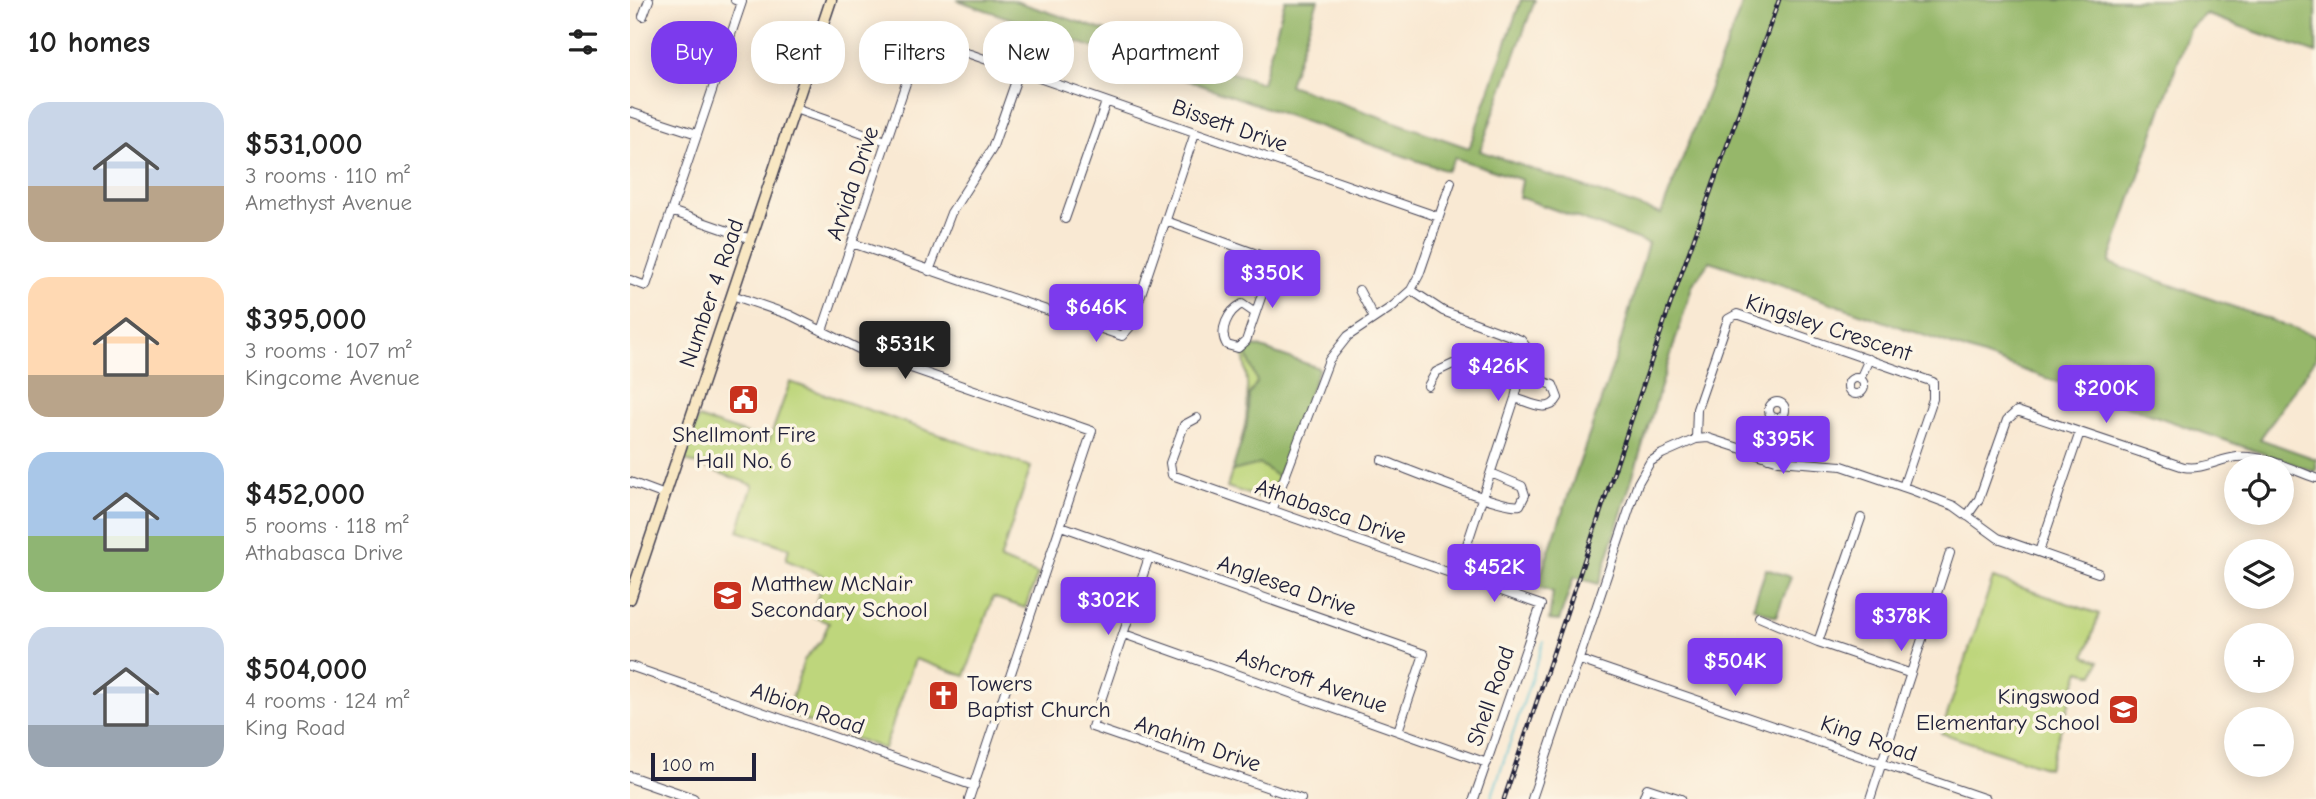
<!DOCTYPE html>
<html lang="en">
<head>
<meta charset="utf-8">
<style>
	body { margin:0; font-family:"Comic Neue",sans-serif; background:#f6f6f6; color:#222; height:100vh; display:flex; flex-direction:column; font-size:26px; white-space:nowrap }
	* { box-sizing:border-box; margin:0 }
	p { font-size:23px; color:#767676 }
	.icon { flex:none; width:38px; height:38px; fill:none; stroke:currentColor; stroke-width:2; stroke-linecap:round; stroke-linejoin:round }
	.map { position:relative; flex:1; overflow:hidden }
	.details { display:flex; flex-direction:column; background:#fff; width:630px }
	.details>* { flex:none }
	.hud { position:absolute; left:21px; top:21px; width:665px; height:63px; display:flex; gap:14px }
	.fabs { position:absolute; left:1594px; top:455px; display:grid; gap:14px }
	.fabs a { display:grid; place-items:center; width:70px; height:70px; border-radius:50%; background:#fff; box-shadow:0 4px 18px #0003; font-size:35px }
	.scale { position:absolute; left:21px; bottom:18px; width:105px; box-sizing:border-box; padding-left:7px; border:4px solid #22223b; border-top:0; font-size:19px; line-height:24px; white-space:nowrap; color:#22223b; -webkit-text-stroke:5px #fcf5e5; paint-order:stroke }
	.price { position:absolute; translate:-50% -60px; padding:0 16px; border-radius:7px; background:#7c3aed; color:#fff; font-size:23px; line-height:46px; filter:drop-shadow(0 2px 4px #0008) }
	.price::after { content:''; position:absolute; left:50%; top:42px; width:21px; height:16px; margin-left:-10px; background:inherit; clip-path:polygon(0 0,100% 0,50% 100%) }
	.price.on { background:#222; color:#fff }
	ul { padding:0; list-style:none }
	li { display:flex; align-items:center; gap:21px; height:175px; padding:0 28px }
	li span { display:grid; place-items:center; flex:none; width:196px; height:140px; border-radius:21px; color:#555 }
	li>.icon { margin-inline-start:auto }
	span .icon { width:84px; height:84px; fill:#fffc; stroke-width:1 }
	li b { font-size:30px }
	h2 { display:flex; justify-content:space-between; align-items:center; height:84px; padding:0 28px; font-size:30px }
	.chip { padding:0 24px; border-radius:28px; background:#fff; box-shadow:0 4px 18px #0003; font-size:24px; line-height:63px }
	.chip.on { background:#7c3aed; color:#fff }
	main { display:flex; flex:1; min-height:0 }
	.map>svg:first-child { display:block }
	.green { fill:#bed67b; stroke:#707c5b; stroke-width:2 }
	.forest { fill:#96b76b; stroke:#5c6c53; stroke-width:2 }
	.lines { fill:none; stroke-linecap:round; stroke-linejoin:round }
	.stream { stroke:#55bfd1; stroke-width:2 }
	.minor-casing { stroke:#424052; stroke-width:10 }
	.tertiary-casing { stroke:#424052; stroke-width:12 }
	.secondary-casing { stroke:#424052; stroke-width:13 }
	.minor { stroke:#fff; stroke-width:8 }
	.tertiary { stroke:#fff; stroke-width:10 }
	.secondary { stroke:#f8e7c3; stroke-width:10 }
	.rail-casing { stroke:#22223b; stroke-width:4.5 }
	.rail { stroke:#fcf5e5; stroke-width:2; stroke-dasharray:5; stroke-linecap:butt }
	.labels { text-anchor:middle; stroke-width:7; stroke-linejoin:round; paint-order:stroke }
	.street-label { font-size:23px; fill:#22223b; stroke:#fcf5e5 }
	.poi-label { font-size:23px; fill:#22223b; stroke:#fcf5e5; text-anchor:start }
</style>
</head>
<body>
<main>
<section class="details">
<h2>10 homes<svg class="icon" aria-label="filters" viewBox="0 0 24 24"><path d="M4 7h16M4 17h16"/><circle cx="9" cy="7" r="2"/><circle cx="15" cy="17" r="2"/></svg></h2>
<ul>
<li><span style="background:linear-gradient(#c9d6e8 60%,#b9a48a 0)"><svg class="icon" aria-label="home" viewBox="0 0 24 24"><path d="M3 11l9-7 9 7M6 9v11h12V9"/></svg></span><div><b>$531,000</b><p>3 rooms · 110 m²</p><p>Amethyst Avenue</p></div></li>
<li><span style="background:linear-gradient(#ffd9b3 70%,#b9a48a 0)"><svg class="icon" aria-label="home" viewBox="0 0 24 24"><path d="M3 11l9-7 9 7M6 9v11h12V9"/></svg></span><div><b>$395,000</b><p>3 rooms · 107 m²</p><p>Kingcome Avenue</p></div></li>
<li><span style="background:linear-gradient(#a9c7e8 60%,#8fb573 0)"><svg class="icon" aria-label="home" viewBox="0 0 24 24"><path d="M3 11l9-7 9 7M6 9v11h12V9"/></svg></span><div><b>$452,000</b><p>5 rooms · 118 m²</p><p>Athabasca Drive</p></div></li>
<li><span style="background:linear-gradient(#c9d6e8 70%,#9aa5b1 0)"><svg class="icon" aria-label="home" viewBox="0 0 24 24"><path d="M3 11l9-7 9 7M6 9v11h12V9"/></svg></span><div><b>$504,000</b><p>4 rooms · 124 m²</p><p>King Road</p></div></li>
</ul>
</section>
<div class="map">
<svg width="1686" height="799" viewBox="0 0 1686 799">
	<rect width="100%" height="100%" fill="#fcf5e5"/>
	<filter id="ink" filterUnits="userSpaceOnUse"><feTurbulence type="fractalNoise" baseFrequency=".0143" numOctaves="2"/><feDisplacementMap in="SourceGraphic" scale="14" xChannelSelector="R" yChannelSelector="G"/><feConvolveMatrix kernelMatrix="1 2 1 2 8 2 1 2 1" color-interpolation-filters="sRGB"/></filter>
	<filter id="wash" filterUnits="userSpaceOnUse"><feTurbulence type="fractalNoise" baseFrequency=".00686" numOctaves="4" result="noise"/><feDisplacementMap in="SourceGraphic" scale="28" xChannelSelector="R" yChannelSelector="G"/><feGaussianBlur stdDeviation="1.57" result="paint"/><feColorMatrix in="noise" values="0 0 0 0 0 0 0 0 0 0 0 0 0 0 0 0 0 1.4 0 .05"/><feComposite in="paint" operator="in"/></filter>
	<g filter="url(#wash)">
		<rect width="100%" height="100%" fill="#f9e9d3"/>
		<path class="green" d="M625,346L689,368L639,501L597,487C614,434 624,410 613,353Z
			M160,382L401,467L370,560L408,574L395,608L363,597L335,676L285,659L254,749L157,714L174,660L191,641L199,623L182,616L194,576L156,560L159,548L108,531L123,485L54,460L68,418L139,441Z
			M1363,578L1469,614L1455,656L1469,661L1464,675L1450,671L1418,768L1311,733Z"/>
		<path class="forest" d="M327,0H382L632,83L655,0H688L659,85L839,148L891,0H905L850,151L1031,214L1114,0H1686V53L1575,14L1559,29L1479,263L1686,336V358L1630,439L1686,459V472L1080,261L1063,284L969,584L944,577L929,621L919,620L923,592L907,586L988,351L1018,243L889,197L892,180L825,158L817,171Z
			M625,346L689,368L648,477L630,464L602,471L617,425L619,395L627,382L616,352Z
			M1136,569L1161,577L1146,617L1123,607Z"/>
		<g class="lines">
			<path class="stream" d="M861,799L914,641"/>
		</g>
	</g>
	<g filter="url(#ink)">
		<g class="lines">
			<defs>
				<path id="minor" d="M13,16L19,0
					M165,109L256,141
					M0,112L67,134
					M41,211L121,239
					M435,219L476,102
					M536,221L635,257L640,271L616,341L608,348L597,345C588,331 598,311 612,304L625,313
					M222,243L492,336L500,327L565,133
					M299,271L321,213L362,149L389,72
					M0,280L16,286L112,2L105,0
					M729,290L744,318
					M781,290L813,311L891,340L897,348L885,398L827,575
					M102,295L160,315L235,352L462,431L339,799
					M192,331L277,80C289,52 313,46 340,54L809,217
					M1218 386a8 8 0 1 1 16 0a8 8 0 1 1-16 0Z
					M1230,379L1239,359
					M798,386L806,372L823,364L888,386
					M885,398C899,402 919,415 928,398L923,385L892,374
					M1139 410a8 8 0 1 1 16 0a8 8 0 1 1-16 0Z
					M567,418L554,425L540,463L542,475L911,605L844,799
					M1066,439L1067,409L1098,319L1107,314L1303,382V399L1273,487
					M1138,458L1148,426L1147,418
					M752,460C775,468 875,510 890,505L895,495L892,486L861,473
					M0,482L35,495
					M642,511L699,360L718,336L763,306L781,290L789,275L821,182
					M1337,516L1349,499L1377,420L1387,411L1554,467C1572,470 1589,459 1607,457C1634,454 1662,470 1686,478
					M431,526L794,654L768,731
					M1409,552L1450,432
					M519,557L462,727L671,799
					M1129,617L1188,642L1279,673
					M494,634L857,763
					M1188,642L1231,518
					M950,660L1356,799
					M0,666L344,786
					M902,799L1008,483L1020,462L1032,454L1066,439L1078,438L1149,461L1212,466L1282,490L1324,506L1368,538L1468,573
					M1013,799L1017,788L1051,799
					M1240,799L1320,553"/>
				<path id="tertiary" d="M0,777L63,799"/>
				<path id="secondary" d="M0,599L201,0"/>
			</defs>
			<use href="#minor" class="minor-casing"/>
			<use href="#tertiary" class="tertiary-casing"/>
			<use href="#secondary" class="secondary-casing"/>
			<use href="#minor" class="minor"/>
			<use href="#tertiary" class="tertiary"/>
			<use href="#secondary" class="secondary"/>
			<defs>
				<path id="rail" d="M874,799L1038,311L1149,0"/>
			</defs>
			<use href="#rail" class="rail-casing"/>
			<use href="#rail" class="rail"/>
		</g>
	</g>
	<defs>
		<symbol id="civic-square" viewBox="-11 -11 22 22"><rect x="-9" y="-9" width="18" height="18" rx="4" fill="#c8321e" stroke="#fcf5e5"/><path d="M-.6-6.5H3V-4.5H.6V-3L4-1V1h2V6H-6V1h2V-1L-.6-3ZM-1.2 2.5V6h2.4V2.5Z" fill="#fff"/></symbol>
		<symbol id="school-square" viewBox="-11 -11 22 22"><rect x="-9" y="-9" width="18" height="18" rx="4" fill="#c8321e" stroke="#fcf5e5"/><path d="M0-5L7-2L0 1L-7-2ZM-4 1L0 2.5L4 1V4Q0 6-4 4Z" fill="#fff"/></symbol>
		<symbol id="church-square" viewBox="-11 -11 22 22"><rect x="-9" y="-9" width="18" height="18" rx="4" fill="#c8321e" stroke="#fcf5e5"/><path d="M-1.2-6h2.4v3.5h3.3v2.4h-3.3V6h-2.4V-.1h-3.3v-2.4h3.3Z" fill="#fff"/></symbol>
	</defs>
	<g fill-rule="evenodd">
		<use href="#civic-square" x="96" y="382" width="35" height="35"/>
		<use href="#school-square" x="80" y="578" width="35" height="35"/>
		<use href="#church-square" x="296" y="678" width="35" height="35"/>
		<use href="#school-square" x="1476" y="692" width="35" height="35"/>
	</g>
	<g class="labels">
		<g class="street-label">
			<text transform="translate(600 125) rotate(19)" y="8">Bissett Drive</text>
			<text transform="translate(222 183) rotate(-71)" y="8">Arvida Drive</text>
			<text transform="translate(81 293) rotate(-71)" y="8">Number 4 Road</text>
			<text transform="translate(1199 327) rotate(18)" y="8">Kingsley Crescent</text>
			<text transform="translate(701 511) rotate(19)" y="8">Athabasca Drive</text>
			<text transform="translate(657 585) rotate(19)" y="8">Anglesea Drive</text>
			<text transform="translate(682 680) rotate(19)" y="8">Ashcroft Avenue</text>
			<text transform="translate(860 696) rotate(-71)" y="8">Shell Road</text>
			<text transform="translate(178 708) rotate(19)" y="8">Albion Road</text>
			<text transform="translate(1239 738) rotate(19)" y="8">King Road</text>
			<text transform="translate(568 743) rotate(19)" y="8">Anahim Drive</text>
		</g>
		<g class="poi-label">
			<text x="114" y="442" text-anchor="middle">Shellmont Fire<tspan x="114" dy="26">Hall No. 6</tspan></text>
			<text x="121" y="591">Matthew McNair<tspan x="121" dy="26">Secondary School</tspan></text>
			<text x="337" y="691">Towers<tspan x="337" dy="26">Baptist Church</tspan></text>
			<text x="1470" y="704" text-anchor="end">Kingswood<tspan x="1470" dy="26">Elementary School</tspan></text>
		</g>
	</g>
</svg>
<div class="fabs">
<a><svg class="icon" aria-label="locate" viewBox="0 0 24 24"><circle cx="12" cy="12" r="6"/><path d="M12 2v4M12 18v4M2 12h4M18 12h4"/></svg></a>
<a><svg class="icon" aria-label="layers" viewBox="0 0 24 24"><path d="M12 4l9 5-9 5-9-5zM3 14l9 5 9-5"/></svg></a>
<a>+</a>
<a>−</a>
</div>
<div class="scale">100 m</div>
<b class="price" style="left:642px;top:310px">$350K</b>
<b class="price" style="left:466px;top:344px">$646K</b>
<b class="price on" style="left:275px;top:381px">$531K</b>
<b class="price" style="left:868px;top:403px">$426K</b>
<b class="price" style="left:1476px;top:425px">$200K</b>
<b class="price" style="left:1153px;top:476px">$395K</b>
<b class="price" style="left:864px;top:604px">$452K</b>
<b class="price" style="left:478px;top:637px">$302K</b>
<b class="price" style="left:1271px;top:653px">$378K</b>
<b class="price" style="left:1105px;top:698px">$504K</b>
<div class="hud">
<a class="chip on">Buy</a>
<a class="chip">Rent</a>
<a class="chip">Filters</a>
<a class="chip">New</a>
<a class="chip">Apartment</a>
</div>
</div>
</main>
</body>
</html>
